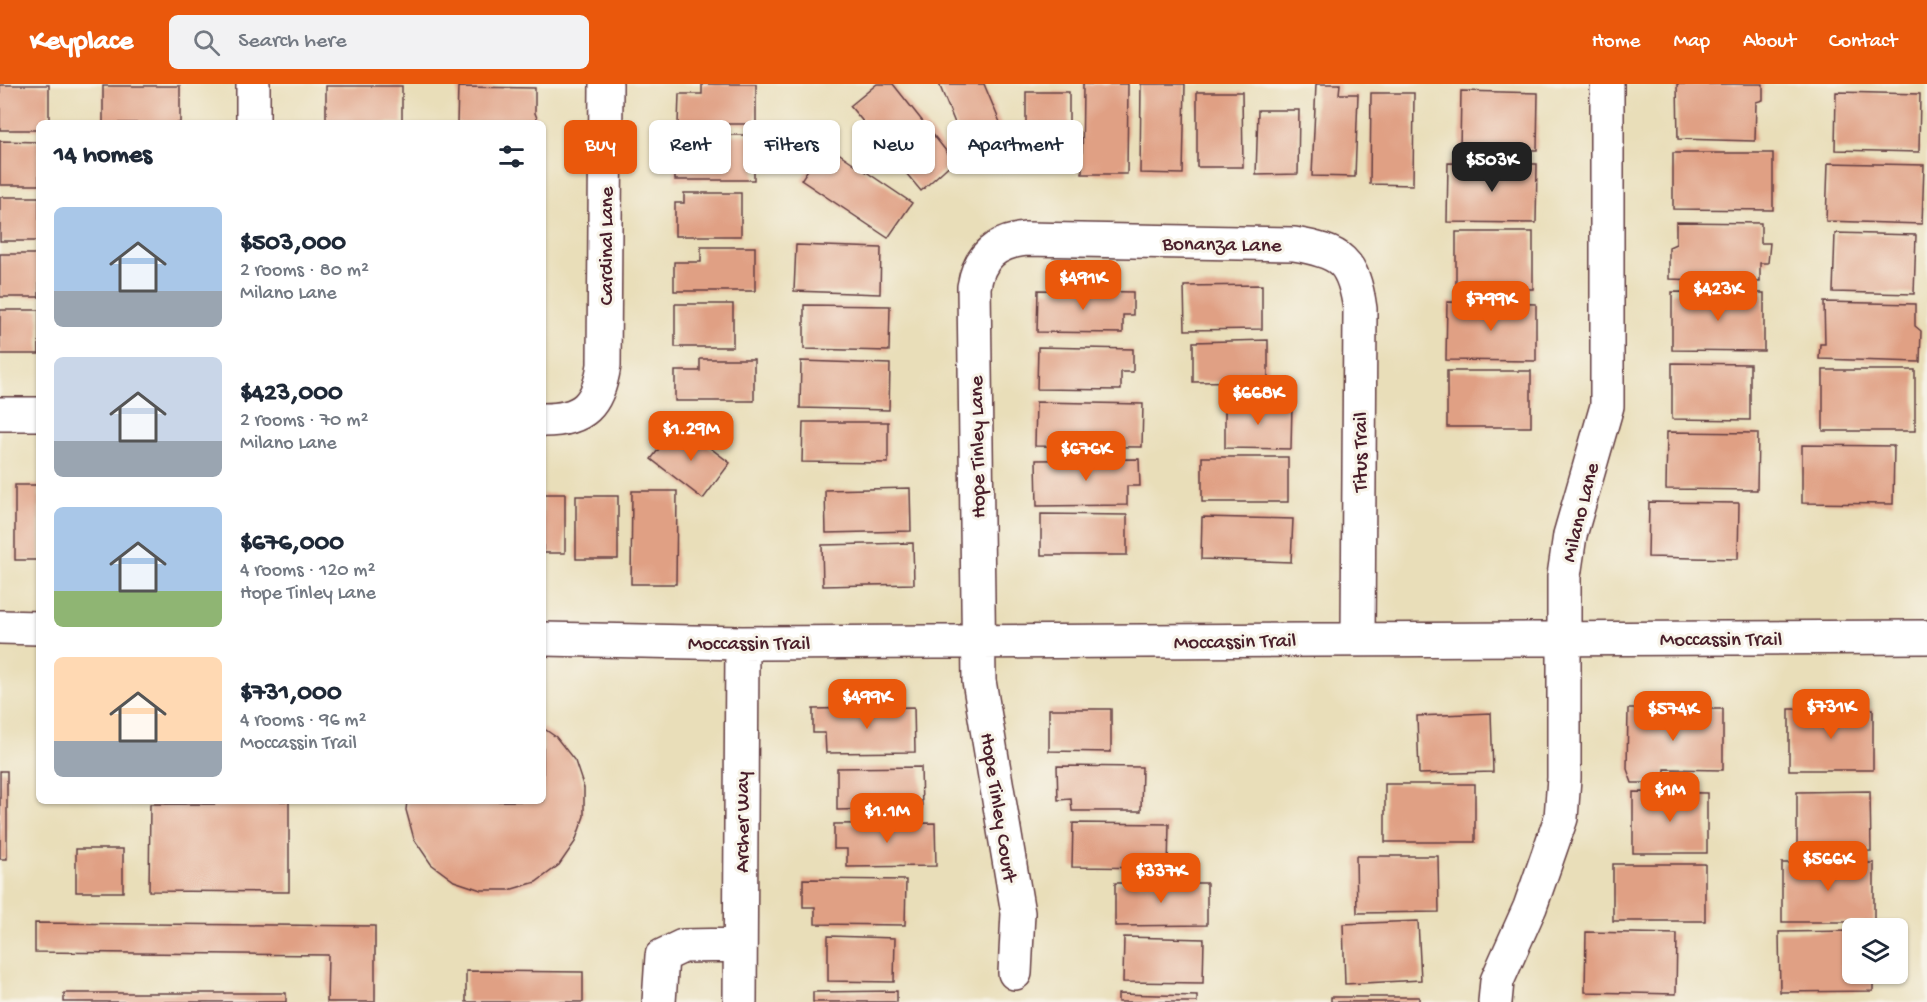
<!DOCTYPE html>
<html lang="en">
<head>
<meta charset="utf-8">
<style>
	body { margin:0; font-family:"Gochi Hand",sans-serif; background:#f2f2f3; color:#1f2937; height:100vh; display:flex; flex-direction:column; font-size:22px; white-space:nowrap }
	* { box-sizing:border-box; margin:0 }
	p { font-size:20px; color:#747a83 }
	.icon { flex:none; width:33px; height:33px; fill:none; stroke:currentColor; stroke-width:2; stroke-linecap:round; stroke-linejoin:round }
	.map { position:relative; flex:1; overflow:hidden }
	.side { position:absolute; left:36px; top:36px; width:510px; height:684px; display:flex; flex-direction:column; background:#fff; border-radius:9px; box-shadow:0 2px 4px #0004 }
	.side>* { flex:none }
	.guide { position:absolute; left:564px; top:36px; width:570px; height:54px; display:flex; gap:12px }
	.fabs { position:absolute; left:1842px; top:834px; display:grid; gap:12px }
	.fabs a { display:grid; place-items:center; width:66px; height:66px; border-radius:9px; background:#fff; box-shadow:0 2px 4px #0004; font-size:30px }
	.price { position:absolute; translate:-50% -51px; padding:0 14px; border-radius:12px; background:#ea580c; color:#fff; font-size:20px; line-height:39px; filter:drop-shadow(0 2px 3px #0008) }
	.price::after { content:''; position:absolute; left:50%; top:36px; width:18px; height:14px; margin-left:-9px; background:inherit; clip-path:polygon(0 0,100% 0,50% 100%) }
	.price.current { background:#222; color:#fff }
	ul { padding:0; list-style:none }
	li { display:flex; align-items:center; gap:18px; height:150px; padding:0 18px }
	li span { display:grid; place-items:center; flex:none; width:168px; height:120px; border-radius:9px; color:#555 }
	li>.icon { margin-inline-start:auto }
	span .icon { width:72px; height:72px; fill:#fffc; stroke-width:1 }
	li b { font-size:26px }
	h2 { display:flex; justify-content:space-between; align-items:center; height:72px; padding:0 18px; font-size:26px }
	.chip { padding:0 21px; border-radius:9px; background:#fff; box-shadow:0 2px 4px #0004; font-size:21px; line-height:54px }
	.chip.current { background:#ea580c; color:#fff }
	header { display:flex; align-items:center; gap:36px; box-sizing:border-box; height:84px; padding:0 30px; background:#ea580c; color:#fff }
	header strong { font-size:28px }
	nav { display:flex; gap:33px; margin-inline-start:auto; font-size:21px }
	.search { width:420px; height:54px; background:#f2f2f3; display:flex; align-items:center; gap:15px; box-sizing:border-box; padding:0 21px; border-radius:9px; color:#747a83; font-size:22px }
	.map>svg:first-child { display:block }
	.building { fill:#e0a084 }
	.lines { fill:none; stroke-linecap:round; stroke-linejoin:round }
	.minor-casing { stroke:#623c40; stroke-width:36 }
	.minor { stroke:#fff; stroke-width:33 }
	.labels { text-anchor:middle; stroke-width:6; stroke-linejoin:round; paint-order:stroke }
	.street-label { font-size:21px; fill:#4a1f2b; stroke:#f7f3e8 }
</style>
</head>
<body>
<header>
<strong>Keyplace</strong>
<div class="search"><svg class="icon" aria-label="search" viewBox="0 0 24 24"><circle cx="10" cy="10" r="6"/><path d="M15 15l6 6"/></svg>Search here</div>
<nav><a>Home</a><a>Map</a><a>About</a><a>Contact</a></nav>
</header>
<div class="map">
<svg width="1927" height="918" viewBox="0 0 1927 918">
	<rect width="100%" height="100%" fill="#f7f3e8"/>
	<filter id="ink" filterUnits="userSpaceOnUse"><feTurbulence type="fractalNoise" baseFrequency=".0167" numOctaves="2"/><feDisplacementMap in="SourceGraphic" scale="12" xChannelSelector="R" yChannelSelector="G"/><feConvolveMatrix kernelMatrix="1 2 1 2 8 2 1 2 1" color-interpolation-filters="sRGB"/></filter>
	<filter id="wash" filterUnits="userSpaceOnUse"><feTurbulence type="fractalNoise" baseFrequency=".008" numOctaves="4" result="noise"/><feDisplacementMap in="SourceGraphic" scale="24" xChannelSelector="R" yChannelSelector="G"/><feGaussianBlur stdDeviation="1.35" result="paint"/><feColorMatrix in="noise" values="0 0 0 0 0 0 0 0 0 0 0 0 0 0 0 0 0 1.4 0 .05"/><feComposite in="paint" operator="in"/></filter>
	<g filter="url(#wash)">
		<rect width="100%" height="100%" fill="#e9deb9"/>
		<g id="blocks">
			<path class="building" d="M702,0H756V40H678L679,10H702Z
				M877,0H893L954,77L921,107L850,22Z
				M939,0H984L1012,67L973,83Z
				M1083,0H1128L1127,90H1082Z
				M1141,0H1185L1183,90L1140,89Z
				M1316,0H1340L1339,10H1358L1355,93L1312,92Z
				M1677,0H1763V16L1756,18L1755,57L1678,55Z
				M0,1H49V39H39V46H0Z
				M103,2H180V39H103Z
				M326,2H402V39H326Z
				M458,3L535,4V29L539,39H457Z
				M1461,7L1538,9L1537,66L1460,65Z
				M1026,8H1069V81H1026Z
				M1197,8H1242L1243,83H1197Z
				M1836,8L1920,10L1919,68L1835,66Z
				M1371,9H1414L1413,101L1370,100Z
				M1258,26H1299L1298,90L1256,91Z
				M701,51H754V96H675V64H701Z
				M0,57L39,58V101H0Z
				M825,60L912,119L888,154L801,96Z
				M1673,69H1773V126L1673,125Z
				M1448,79L1537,80L1536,139L1447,138Z
				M1828,79L1924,81L1922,140L1826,137Z
				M684,109H741V152H675V119H684Z
				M0,113H39V157H0Z
				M1676,138L1761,139V159H1770L1768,179H1760V198L1669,195V163L1676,160Z
				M1456,148H1533V205H1456Z
				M1835,149L1916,151L1914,210L1833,208Z
				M796,161L881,164L880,210L794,207Z
				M701,163H755V207H674V178H701Z
				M0,170H39V213H0Z
				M1262,201V245L1185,246L1184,202Z
				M1038,206L1133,208V231H1123V249L1037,248Z
				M1672,208L1764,209V267L1672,266Z
				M1447,218L1536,220V277L1446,276Z
				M1824,218L1915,220V242L1921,247L1920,278L1819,275L1820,260H1825Z
				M675,220H733V263H675Z
				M804,221L890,222L889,267L804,265Z
				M0,226H39V270H0Z
				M1268,256V297L1193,298V258Z
				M1038,263L1133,265V288H1121V306L1037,305Z
				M700,275H754V317H675V287H700Z
				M801,277L890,280L889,326L800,324Z
				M1672,279L1750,280V336L1672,335Z
				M1823,286H1915V347H1823Z
				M1447,287H1531V343H1447Z
				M1036,318L1143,320L1142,363L1035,362Z
				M1225,318L1292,320L1291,365L1225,364Z
				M803,338H888V379L802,378Z
				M685,345L730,379L703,415L651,375L672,348L679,354Z
				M1667,348L1758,349L1757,406L1666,405Z
				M1802,361L1894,362L1893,420L1802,419Z
				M1202,373H1288V418H1202Z
				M1139,375L1140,402H1127V421L1037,422L1036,376Z
				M15,401H39V476H15Z
				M910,404L911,447L826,449L825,406Z
				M632,407H677L676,500H631Z
				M543,410H565V469H543Z
				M576,412H618V475H576Z
				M1649,418L1739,419L1738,475L1648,473Z
				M1041,430L1127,431V471H1041Z
				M1202,433L1293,435L1291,478L1201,475Z
				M913,459L914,500L823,502L822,461Z
				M914,623L915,668L826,669L825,649H813V625Z
				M1049,625H1111V668L1049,667Z
				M1628,625H1723V686L1665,685L1664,699H1632L1627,685Z
				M1789,625H1873V686H1789Z
				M1491,629L1493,688L1419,690L1417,632Z
				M543,644L556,653L575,677L584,704V732L575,758L559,781L536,798L509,806H481L454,797L431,780L414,755L406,726L407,717H543Z
				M1057,682L1142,683L1141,727H1072L1071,715L1058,716Z
				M921,683L922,724L837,726V684Z
				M0,687H7V775H0Z
				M1385,700H1475V758H1385Z
				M1870,707L1871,767L1797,768V708Z
				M1633,708L1707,709V769H1633Z
				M215,717H289V808L149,807L150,720H215Z
				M935,739L936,782L847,783V765H834V740Z
				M1073,739L1169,740L1168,784L1072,783Z
				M76,765H123V808H76Z
				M1356,772H1438L1439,828L1357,829Z
				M1782,779H1874V838H1782Z
				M1613,780H1705V837H1613Z
				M803,795L906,796L905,841L815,840V823H803Z
				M1115,799H1207V841L1115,842Z
				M1418,837L1421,896L1345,900L1343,840Z
				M35,839L375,842V918H327L328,871L35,868Z
				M1852,847V890H1873V907L1780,908L1779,848Z
				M1586,848L1677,850L1676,910L1585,908Z
				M828,852L895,854L894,898L828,897Z
				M1124,853L1204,855L1203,899L1123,898Z
				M466,887L583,888V918H466Z
				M897,907V918H813V908Z
				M64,909H286V918H64Z
				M1118,910L1197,912V918H1118Z
				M1331,913H1419V918H1331Z"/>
		</g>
	</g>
	<g filter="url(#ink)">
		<use href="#blocks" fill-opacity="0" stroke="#623c40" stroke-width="1.5"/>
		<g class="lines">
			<defs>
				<path id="minor" d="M253,39V0
					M0,330H39
					M543,336C584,336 598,321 604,281L606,0
					M0,543L39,544
					M543,555L742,559L1927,553
					M1015,889L1018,829L979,597L974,203C979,172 996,158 1026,155L1294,160C1341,168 1353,176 1360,225L1358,555
					M659,918L662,872L683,862L740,861
					M740,918L742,559
					M1495,918L1497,897L1530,823L1561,734L1564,694V492L1570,451L1607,322V0"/>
			</defs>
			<use href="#minor" class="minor-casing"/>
			<use href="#minor" class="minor"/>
		</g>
	</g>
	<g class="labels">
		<g class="street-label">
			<text transform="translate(1222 159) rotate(1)" y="7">Bonanza Lane</text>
			<text transform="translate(605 162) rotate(-90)" y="7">Cardinal Lane</text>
			<text transform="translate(976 363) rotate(-91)" y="7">Hope Tinley Lane</text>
			<text transform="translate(1359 368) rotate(-90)" y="7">Titus Trail</text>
			<text transform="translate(1579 428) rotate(-76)" y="7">Milano Lane</text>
			<text x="1721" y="561">Moccassin Trail</text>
			<text transform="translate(1235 556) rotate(-1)" y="7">Moccassin Trail</text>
			<text x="749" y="565">Moccassin Trail</text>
			<text transform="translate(1000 723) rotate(81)" y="7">Hope Tinley Court</text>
			<text transform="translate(741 738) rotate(-90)" y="7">Archer Way</text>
		</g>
	</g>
</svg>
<div class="fabs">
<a><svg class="icon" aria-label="layers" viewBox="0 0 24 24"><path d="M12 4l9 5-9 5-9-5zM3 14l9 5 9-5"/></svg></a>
</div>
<b class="price current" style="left:1492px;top:109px">$503K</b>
<b class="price" style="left:1083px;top:227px">$491K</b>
<b class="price" style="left:1718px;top:238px">$423K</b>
<b class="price" style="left:1491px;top:248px">$799K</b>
<b class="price" style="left:1258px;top:342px">$668K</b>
<b class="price" style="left:691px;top:378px">$1.29M</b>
<b class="price" style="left:1086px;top:398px">$676K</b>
<b class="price" style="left:867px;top:646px">$499K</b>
<b class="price" style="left:1831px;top:656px">$731K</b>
<b class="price" style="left:1673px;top:658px">$574K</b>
<b class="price" style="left:1670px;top:739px">$1M</b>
<b class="price" style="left:887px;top:760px">$1.1M</b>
<b class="price" style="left:1828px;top:808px">$566K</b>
<b class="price" style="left:1161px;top:820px">$337K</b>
<div class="guide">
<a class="chip current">Buy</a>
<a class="chip">Rent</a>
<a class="chip">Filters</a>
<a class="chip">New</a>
<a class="chip">Apartment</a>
</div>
<section class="side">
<h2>14 homes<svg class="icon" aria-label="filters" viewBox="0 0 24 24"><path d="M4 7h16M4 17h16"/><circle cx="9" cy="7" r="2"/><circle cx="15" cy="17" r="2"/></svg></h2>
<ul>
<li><span style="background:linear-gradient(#a9c7e8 70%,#9aa5b1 0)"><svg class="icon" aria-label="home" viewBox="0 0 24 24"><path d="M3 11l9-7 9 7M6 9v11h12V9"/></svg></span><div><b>$503,000</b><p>2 rooms · 80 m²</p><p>Milano Lane</p></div></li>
<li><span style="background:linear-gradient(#c9d6e8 70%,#9aa5b1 0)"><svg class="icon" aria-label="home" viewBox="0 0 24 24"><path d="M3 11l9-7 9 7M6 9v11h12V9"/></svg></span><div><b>$423,000</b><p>2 rooms · 70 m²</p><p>Milano Lane</p></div></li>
<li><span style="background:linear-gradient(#a9c7e8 70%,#8fb573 0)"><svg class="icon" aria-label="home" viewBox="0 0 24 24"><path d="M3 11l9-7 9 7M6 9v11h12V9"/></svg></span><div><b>$676,000</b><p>4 rooms · 120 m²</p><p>Hope Tinley Lane</p></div></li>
<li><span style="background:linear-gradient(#ffd9b3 70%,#9aa5b1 0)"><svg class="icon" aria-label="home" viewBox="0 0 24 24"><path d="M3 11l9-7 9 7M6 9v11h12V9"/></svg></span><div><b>$731,000</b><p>4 rooms · 96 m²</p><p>Moccassin Trail</p></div></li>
</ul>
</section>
</div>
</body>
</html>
